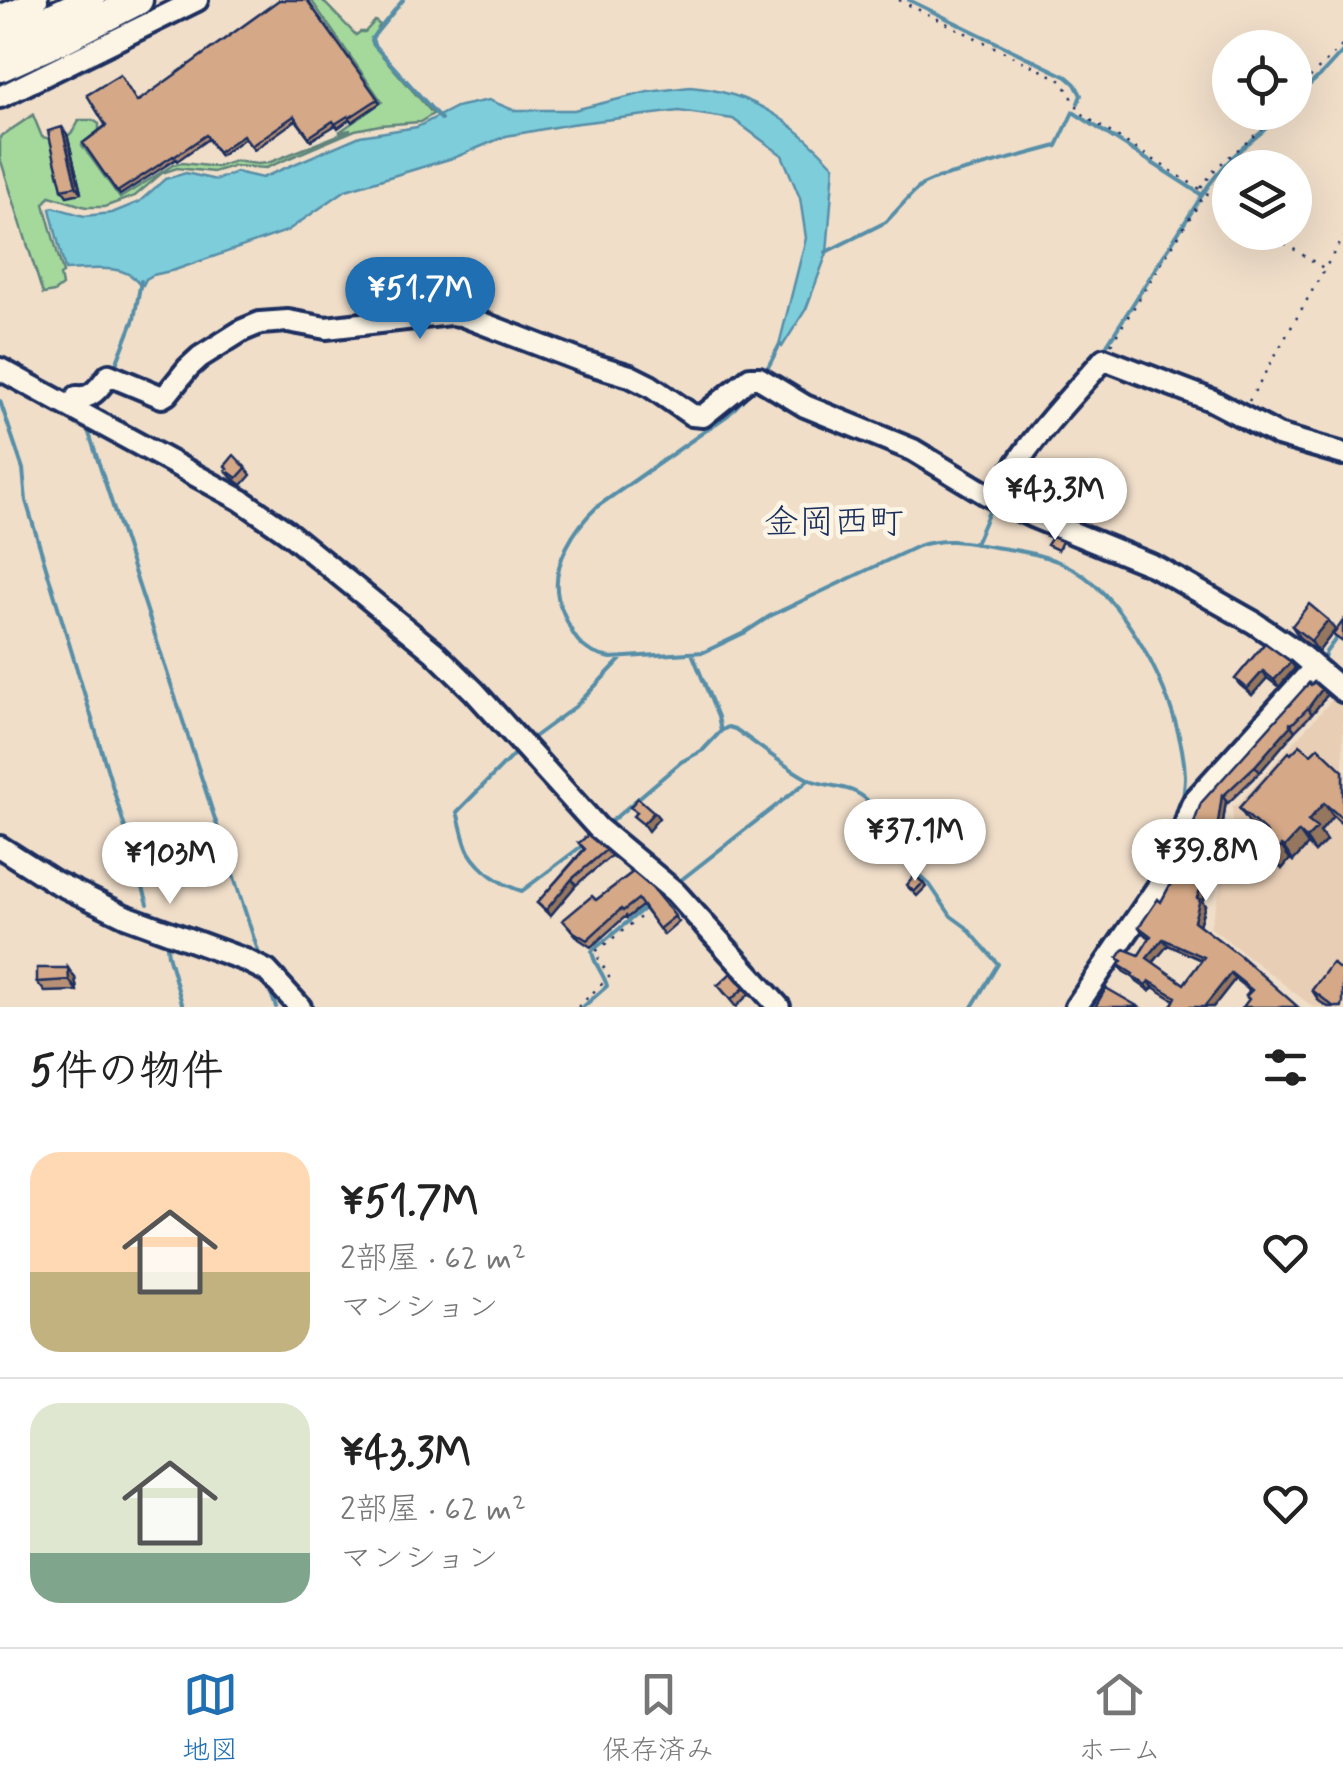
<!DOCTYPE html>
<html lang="ja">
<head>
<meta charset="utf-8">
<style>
	body { margin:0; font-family:Mynerve,"Klee One",sans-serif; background:#f6f6f6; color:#222; height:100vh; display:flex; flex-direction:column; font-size:38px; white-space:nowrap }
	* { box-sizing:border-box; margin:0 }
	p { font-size:32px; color:#767676 }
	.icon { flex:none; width:55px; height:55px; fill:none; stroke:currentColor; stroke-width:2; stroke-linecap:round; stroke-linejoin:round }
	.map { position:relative; height:1007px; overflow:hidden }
	.sheet { display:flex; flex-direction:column; background:#fff; flex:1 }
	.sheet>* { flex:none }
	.tools { position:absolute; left:1212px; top:30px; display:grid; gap:20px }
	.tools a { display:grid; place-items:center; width:100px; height:100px; border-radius:50%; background:#fff; box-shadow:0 10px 40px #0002; font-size:50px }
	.price { position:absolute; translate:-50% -85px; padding:0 22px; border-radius:35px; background:#fff; color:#222; font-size:32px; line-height:65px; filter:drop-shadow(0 2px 5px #0008) }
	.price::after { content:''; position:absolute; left:50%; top:60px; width:30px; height:22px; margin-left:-15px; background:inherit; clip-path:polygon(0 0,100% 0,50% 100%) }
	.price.active { background:#1f6fb2; color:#fff }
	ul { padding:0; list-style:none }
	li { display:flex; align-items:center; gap:30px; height:250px; padding:0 30px }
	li+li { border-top:2px solid #e0e0e0 }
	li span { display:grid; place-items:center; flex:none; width:280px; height:200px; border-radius:30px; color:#555 }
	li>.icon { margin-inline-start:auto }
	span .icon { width:120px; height:120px; fill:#fffc; stroke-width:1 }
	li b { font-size:42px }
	h2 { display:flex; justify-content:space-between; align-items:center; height:120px; padding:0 30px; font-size:42px }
	.tabs { display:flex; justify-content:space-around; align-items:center; height:140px; border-top:2px solid #e0e0e0; background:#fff; font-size:28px; color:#767676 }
	.tabs a { display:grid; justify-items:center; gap:5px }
	.tabs .active { color:#1f6fb2 }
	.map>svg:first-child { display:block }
	.built { fill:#e8ceb5 }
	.green { fill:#a5d99b; stroke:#60847c; stroke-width:2.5 }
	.water { fill:#7ecdda; stroke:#568ea8; stroke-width:2.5 }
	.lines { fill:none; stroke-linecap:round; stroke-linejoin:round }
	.stream { stroke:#568ea8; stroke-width:4 }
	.minor-casing { stroke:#1b2f5e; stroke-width:28 }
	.highway-casing { stroke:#1b2f5e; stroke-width:35 }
	.path { stroke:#1b2f5e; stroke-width:2.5; stroke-dasharray:2.5 8; stroke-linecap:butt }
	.minor { stroke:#fcf5e5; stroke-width:20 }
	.highway { stroke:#fcf5e5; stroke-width:28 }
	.wall { fill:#b79074; stroke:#1b2f5e; stroke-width:2.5; fill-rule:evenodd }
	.shaded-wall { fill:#95765e; stroke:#1b2f5e; stroke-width:2.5 }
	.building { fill:#d5a887; stroke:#1b2f5e; stroke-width:2.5; fill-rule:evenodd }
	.labels { text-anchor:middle; stroke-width:9; stroke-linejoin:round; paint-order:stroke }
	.quarter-label { font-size:35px; fill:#1b2f5e; stroke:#fcf5e5 }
</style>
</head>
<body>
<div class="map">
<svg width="1343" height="1007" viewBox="0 0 1343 1007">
	<rect width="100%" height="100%" fill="#f0dec9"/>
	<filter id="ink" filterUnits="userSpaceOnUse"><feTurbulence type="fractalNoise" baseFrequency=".01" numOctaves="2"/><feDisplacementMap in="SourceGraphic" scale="20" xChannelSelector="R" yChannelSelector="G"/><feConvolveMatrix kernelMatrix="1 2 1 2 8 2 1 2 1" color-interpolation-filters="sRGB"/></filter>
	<g filter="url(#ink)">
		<path class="built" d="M1338,693L1343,697V1007H1313L1210,927L1234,835L1232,806L1238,804Z"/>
		<path class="green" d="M311,0H322L356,35L360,32H365L375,21L380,25L371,39L373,45L433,114L420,122L380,125L355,130L266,168L233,166L213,172L177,168L162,173L135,196L104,207H86L50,196L44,204L63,273L60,275L62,286L54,292L43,294L0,158V137L33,115L42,137C60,142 72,139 79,120H93L99,124V133L82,145L120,198L173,165L182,163L217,167L235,161L257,164L268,163L351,130L339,132L382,102Z"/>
		<path class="water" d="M690,87C753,92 792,121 834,166L827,253L806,309L782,347L779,345L806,238L800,198L782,155L733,119L679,111L571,124L506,136L456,157L346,190L287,231L175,270L153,275L146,279L143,285L139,284C126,262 87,270 65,270L50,209L53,207L84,216L112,213L139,202L165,179L186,173L216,180L236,172L262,178L360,136L417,127L456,107L489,100L513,110H574L648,92Z"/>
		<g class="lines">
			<path class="stream" d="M403,0L372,38L374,45L441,119
				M909,0L1067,77L1075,84L1081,95L1078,103
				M1295,97L1322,74L1343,51
				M826,252L886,222L913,193L922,185L938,178L1057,146L1073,112L1202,195
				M1103,351L1208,186C1218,173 1228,161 1240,150C1255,137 1269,128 1282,112
				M117,362L134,319L141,281
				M766,371L780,344
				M755,387L728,415L598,506C575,527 551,564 558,597C559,604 563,612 566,619C575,642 586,654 611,658L704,652L744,633L770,616L918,546C947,537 965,542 994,547C1022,551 1050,555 1075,570C1132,604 1183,711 1185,776C1185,787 1183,797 1182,807
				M0,401L23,469L26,501L148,904
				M86,424L260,957
				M975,544L991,507
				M1322,662L1326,652L1343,629
				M721,731L728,727L735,729C756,743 786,768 808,779C828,788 851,784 868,801L901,859L930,885L951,916L966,927L998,964L972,1007
				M531,739L576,706L623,657
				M516,752L457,812C461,824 463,841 469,852C480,871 502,885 522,891L583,845
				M608,824L681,762L703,750L721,731L718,717L692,653
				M681,880L810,779
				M166,938L168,955L183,1007
				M269,988L276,1007
				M583,1007L607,986C604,974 593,963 592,951L647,906"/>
			<defs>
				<path id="minor" d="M0,16L37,0
					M0,97L197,0
					M0,369L241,500L287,532L434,652L475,692L598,828L675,892L779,1007
					M72,408L77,397C93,399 100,386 109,375L162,397L167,394L188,368L200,357L243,330L260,323L288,321L326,328L450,314L461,315L584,362L630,376L650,386L692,415L703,416L750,378H759L805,406L913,450L986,494L1034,517L1154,566L1253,622L1296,651L1343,691
					M998,499C1014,455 1072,396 1104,359L1211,400L1278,435L1343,454
					M0,847L55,882L125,916L245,960L267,971L300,1007
					M1076,1007L1173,865C1183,845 1184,817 1194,801L1315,667"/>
				<path id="highway" d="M0,42L90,0
					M0,67L64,38L138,0"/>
			</defs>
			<use href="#minor" class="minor-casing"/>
			<use href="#highway" class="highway-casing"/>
			<path class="path" d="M899,0L1059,79C1071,91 1074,106 1086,117L1230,208
				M1295,92L1343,45
				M1201,188L1216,168L1266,126L1277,112
				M1267,232L1325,269
				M1111,344L1205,194
				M1249,401L1343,237
				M578,1007L609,977L595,952L647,912"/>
			<use href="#minor" class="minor"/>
			<use href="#highway" class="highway"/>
		</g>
		<path class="wall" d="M307,0L380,103L352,122L350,119L338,128L336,125L311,140L296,120L254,150L245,138L220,156L208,139L177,161L176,159L120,195L83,143L137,101Z
			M67,134L81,193L67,196L62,189Z
			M246,468L251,475L242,485L231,477L226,470Z
			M1292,626L1335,630L1318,652L1299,637Z
			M1265,643L1295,668L1279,687L1267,678L1252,695L1240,685L1235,679Z
			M1309,683L1327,695L1312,714L1296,730H1294L1295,731L1260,772L1228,803L1226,801L1218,857L1202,902L1205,905L1199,925L1278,991L1249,1000L1246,996L1250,991L1235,979L1213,1007H1171L1174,1000L1153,987L1150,991L1137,982L1134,978L1123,971L1119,965L1121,962L1118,958L1139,955L1150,938L1143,933L1139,927L1161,902L1189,849L1195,820ZM1168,945L1202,960L1184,984L1153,963Z
			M1291,754H1311L1343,771V825L1333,816L1320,832L1326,841L1315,852L1308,845L1293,861L1290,859L1282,869L1267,854L1258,841L1263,835L1248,821L1239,808Z
			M579,843L606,850L611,856L576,885L550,916L537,903L584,849Z
			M633,872L679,922L664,935L642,906L627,918L626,916L591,947L579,939L563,920L596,900Z
			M923,883L926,887L917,896L909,888Z
			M75,978L77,991L45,992L37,982Z
			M718,985L744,988L749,994L736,1007Z
			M1312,990L1343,1007H1328L1319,1001Z"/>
		<path class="shaded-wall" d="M62,127L67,134L81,193L76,186Z
			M1328,620L1335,630L1318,652L1311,641Z
			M1291,662L1295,668L1279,687L1274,680Z
			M1263,671L1267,678L1252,695L1247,689Z
			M1322,689L1327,695L1312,714L1308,708Z
			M1291,725L1295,731L1260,772L1255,766Z
			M1222,795L1226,801L1218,857L1202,902L1205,905L1198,928L1194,921L1197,898Z
			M1324,803L1333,816L1320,832L1326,841L1315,852L1306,839L1308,821Z
			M654,812L659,818L648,831L643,824Z
			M1299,832L1308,845L1293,861L1284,848Z
			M1281,846L1290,859L1282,869L1273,856Z
			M572,879L576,885L550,916L546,910Z
			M1163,939L1168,945L1151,965L1147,958Z
			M68,968L75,978L77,991L69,980Z
			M1231,973L1235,979L1213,1007H1204Z
			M1149,981L1153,987L1150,991L1146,985Z"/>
		<path class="building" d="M279,0H307L378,99L349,118L348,116L335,124L333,121L309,137L294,116L251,146L243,135L218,153L206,135L174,157L173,156L117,192L83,143L106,126L87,95L120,75L137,102Z
			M62,127L76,186L62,189L48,131Z
			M234,455L246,468L237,478L226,470L228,469L225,466Z
			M1052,537L1062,541L1058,550L1047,545Z
			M1309,604L1328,620L1311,641L1292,626Z
			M1343,621V642L1333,635Z
			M1265,643L1291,662L1274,680L1263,671L1247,689L1235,679Z
			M1314,682L1322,689L1308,708L1292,724L1289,723L1291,725L1255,766L1223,796L1222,795L1214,851L1197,898L1200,899L1194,921L1239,955L1298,1007H1243L1249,999L1246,996L1252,990L1231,973L1204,1007H1171L1176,997L1149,981L1146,985L1132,976L1133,974L1119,965L1122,961L1118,958L1124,949L1139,955L1151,936L1139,927L1158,899L1161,902L1181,865L1189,849L1195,820L1201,803L1309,683L1311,685ZM1163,939L1204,957L1184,984L1147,958Z
			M1300,745L1311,754L1318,747L1343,771V819L1324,803L1308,821L1317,828L1306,839L1299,832L1284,848L1281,846L1273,856L1258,841L1264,833L1268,834L1239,808L1289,752L1291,754Z
			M638,798L654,812L643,824L633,816L637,812L630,807Z
			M588,835L606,850L572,879L546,910L537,903L585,849L579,843Z
			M633,872L652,888L675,916L659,929L638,899L623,911L621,909L587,940L574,932L563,920L592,896L596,900Z
			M915,875L923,883L914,892L907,885Z
			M1332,963L1343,972V1003L1340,1007H1334L1312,990Z
			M37,968H68L69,980L37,982Z
			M731,973L744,988L731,1000L718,985Z
			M1106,988L1139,1007H1095Z"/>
	</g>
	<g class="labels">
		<g class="quarter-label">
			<text x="834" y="533">金岡西町</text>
		</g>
	</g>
</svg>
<div class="tools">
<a><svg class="icon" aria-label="locate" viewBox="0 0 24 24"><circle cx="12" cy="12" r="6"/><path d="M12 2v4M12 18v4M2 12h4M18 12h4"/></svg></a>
<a><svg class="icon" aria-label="layers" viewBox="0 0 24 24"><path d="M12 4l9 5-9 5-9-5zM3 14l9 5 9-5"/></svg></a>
</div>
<b class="price active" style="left:420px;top:342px">¥51.7M</b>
<b class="price" style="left:1055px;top:543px">¥43.3M</b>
<b class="price" style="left:915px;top:884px">¥37.1M</b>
<b class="price" style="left:1206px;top:904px">¥39.8M</b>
<b class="price" style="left:170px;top:907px">¥103M</b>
</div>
<section class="sheet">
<h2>5件の物件<svg class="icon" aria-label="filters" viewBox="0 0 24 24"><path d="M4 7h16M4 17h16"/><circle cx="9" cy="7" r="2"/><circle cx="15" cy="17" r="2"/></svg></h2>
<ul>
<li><span style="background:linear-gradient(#ffd9b3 60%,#c2b280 0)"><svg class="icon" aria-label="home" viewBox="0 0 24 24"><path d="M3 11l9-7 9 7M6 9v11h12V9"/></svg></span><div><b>¥51.7M</b><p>2部屋 · 62 m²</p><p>マンション</p></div><svg class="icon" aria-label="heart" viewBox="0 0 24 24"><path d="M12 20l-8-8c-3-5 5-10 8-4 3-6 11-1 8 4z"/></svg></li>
<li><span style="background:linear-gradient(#dfe7d0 75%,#7fa58c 0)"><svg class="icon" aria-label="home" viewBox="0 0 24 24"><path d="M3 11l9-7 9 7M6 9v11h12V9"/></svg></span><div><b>¥43.3M</b><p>2部屋 · 62 m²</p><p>マンション</p></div><svg class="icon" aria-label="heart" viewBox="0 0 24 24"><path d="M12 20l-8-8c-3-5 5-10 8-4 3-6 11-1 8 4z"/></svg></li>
</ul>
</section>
<nav class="tabs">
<a class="active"><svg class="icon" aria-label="map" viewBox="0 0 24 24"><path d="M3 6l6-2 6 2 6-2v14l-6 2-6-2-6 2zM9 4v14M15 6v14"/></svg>地図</a>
<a><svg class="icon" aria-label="saved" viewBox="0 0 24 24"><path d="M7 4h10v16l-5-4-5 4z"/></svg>保存済み</a>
<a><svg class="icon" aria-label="home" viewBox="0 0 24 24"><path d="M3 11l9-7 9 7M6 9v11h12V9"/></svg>ホーム</a>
</nav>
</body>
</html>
